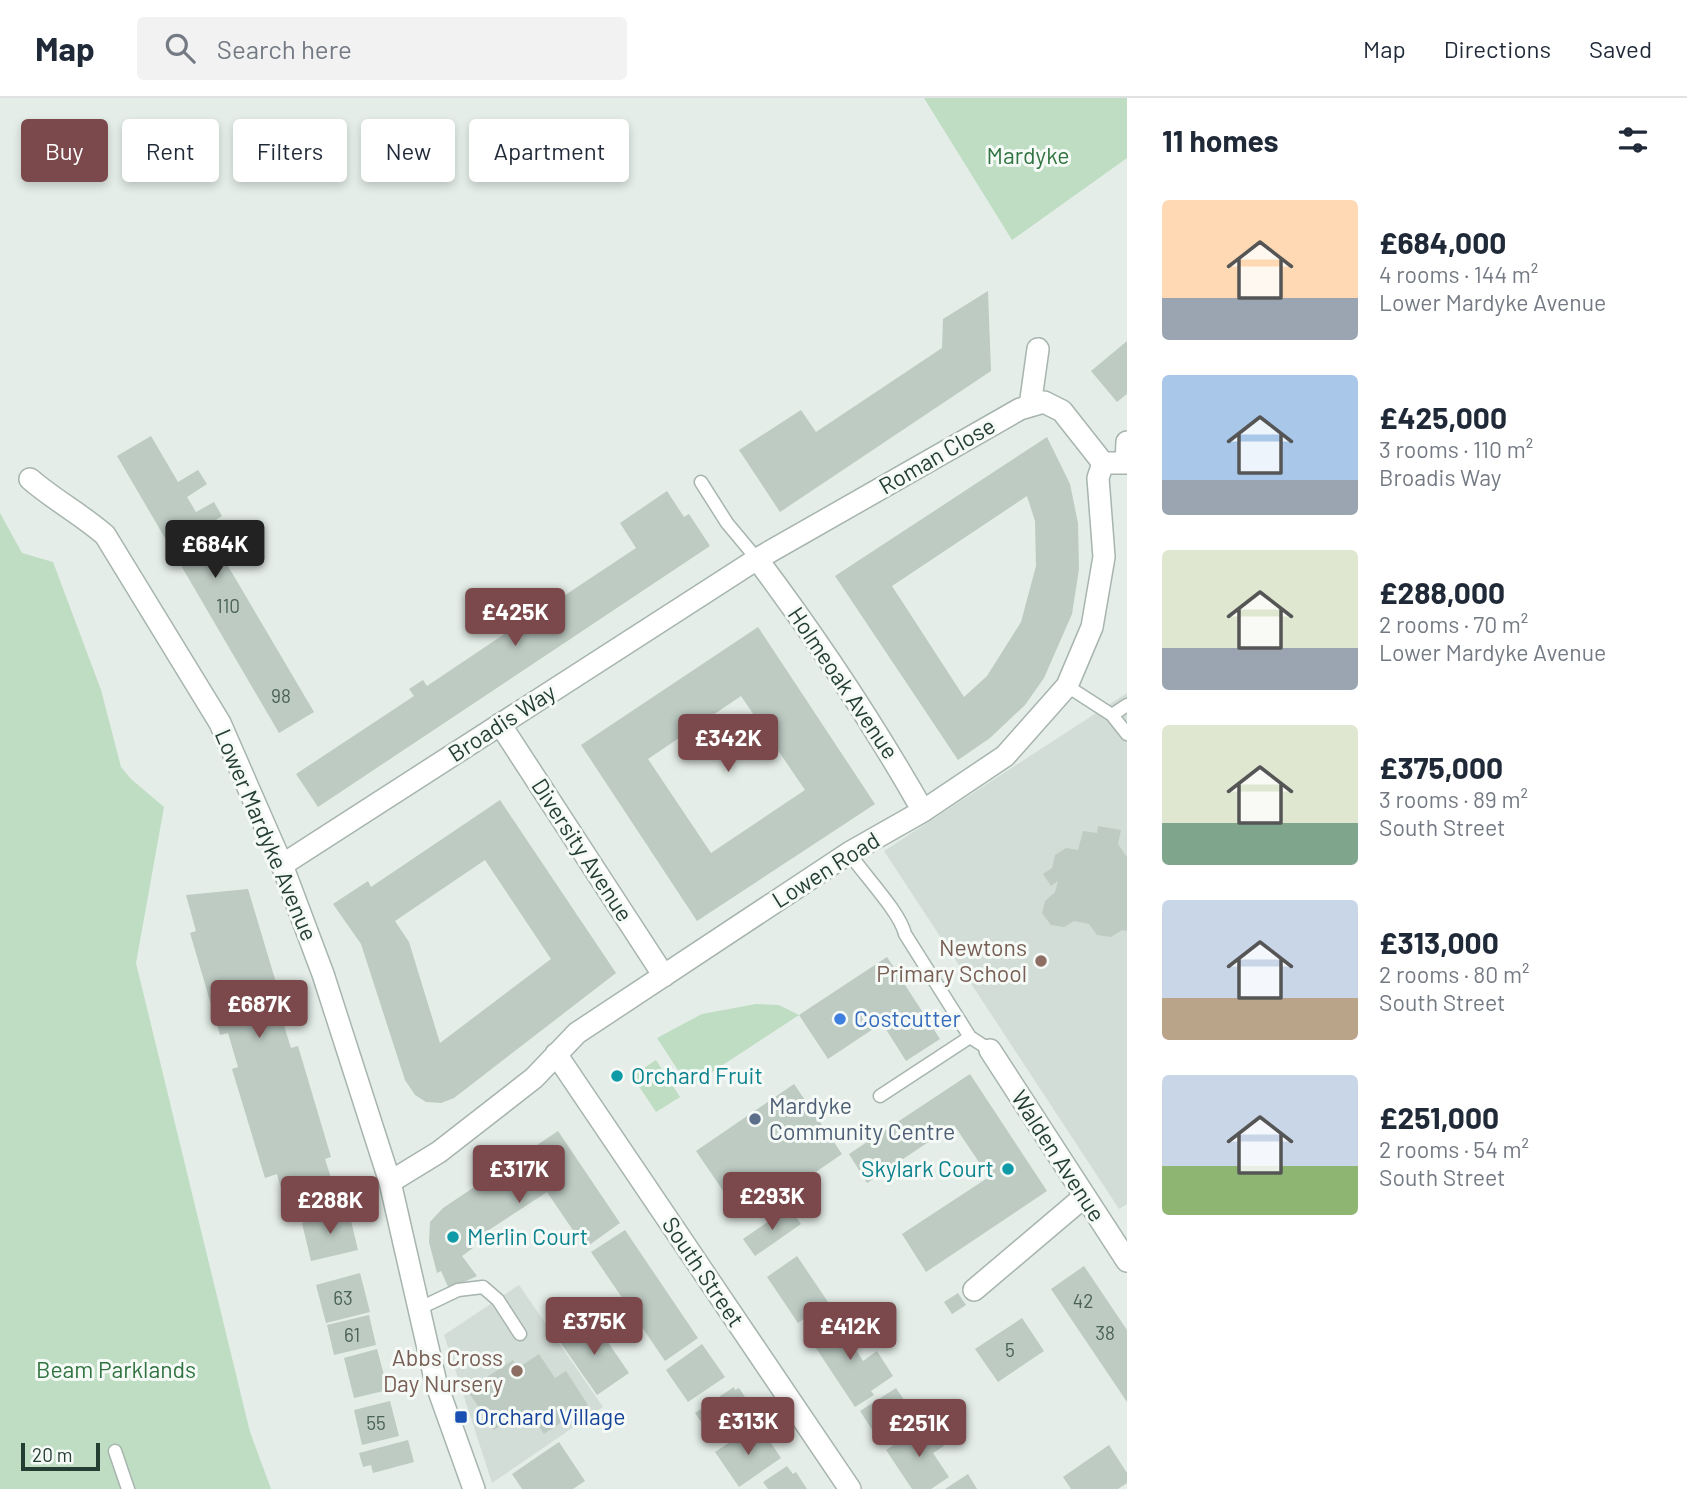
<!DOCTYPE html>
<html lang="en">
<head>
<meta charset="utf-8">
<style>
	body { margin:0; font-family:Barlow,sans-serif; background:#f2f2f3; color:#1f2937; height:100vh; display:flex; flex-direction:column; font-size:26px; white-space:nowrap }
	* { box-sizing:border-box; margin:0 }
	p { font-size:23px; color:#747a83 }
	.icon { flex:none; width:38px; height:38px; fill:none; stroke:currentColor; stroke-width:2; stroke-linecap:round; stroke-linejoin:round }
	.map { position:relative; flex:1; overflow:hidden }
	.sheet { display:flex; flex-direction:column; background:#fff; width:560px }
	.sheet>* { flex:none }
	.guide { position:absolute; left:21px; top:21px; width:665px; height:63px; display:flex; gap:14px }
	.scale { position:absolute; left:21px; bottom:18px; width:79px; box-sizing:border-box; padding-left:7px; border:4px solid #243e33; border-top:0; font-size:19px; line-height:24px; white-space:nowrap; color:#243e33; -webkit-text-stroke:5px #f5faf7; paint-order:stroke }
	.price { position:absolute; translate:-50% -60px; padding:0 16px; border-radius:7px; background:#7b494b; color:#fff; font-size:23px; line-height:46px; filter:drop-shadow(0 2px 4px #0008) }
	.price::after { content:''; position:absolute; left:50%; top:42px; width:21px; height:16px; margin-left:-10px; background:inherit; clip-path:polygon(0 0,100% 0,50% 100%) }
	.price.active { background:#222; color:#fff }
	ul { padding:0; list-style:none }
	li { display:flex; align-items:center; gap:21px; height:175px; padding:0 35px }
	li span { display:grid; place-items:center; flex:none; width:196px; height:140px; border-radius:7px; color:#555 }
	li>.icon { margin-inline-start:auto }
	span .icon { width:84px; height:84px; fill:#fffc; stroke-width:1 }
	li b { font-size:30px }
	h2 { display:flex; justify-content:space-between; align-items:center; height:84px; padding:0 35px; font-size:30px }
	.chip { padding:0 24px; border-radius:7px; background:#fff; box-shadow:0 4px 10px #0003; font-size:24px; line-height:63px }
	.chip.active { background:#7b494b; color:#fff }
	header { display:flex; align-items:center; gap:42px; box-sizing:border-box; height:98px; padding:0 35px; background:#fff; border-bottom:2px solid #e0e1e3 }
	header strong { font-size:33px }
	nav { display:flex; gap:38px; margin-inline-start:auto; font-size:24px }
	.search { width:490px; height:63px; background:#f2f2f3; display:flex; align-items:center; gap:18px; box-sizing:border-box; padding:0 24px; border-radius:7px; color:#747a83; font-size:26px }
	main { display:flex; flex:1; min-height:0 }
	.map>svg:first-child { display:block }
	.built { fill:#d3ddd7 }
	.green { fill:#beddc2 }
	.building { fill:#bdcbc3; fill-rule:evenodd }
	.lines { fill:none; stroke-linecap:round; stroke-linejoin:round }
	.lane-casing { stroke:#a7b5ae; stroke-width:15 }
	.street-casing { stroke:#a7b5ae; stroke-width:24 }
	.lane { stroke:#fff; stroke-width:12 }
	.street { stroke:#fff; stroke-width:21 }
	.education-dot { fill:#8d6e63; stroke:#f5faf7; stroke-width:2.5 }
	.shop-dot { fill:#3f7fe0; stroke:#f5faf7; stroke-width:2.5 }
	.culture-dot { fill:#0f9aa8; stroke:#f5faf7; stroke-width:2.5 }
	.service-dot { fill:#5c6f8a; stroke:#f5faf7; stroke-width:2.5 }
	.transit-dot { fill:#1a4fb4; stroke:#f5faf7; stroke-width:2.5 }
	.labels { text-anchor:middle; stroke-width:6; stroke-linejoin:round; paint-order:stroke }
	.number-label { font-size:19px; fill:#4a6157 }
	.park-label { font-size:23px; fill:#307340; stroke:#f5faf7 }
	.street-label { font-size:23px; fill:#243e33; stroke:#f5faf7 }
	.education-label { font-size:23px; fill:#785e54; stroke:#f5faf7; text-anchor:end }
	.shop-label { font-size:23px; fill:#366cbe; stroke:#f5faf7; text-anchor:start }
	.culture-label { font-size:23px; fill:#0d838f; stroke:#f5faf7; text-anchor:start }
	.service-label { font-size:23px; fill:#4e5e75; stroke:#f5faf7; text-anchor:start }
	.transit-label { font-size:23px; fill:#164399; stroke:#f5faf7; text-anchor:start }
</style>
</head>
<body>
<header>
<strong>Map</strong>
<div class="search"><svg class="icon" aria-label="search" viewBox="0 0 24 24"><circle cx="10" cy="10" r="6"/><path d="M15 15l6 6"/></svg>Search here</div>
<nav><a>Map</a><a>Directions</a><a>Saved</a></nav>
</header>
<main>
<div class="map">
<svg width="1127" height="1391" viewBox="0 0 1127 1391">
	<rect width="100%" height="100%" fill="#e4ede8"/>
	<path class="built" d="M1127,595V1106L1119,1111L884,753Z
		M519,1187L603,1309L492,1385L444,1237Z"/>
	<path class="green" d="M924,0H1127V60L1012,142Z
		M0,415L22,455L53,464L101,592L121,669L131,681L164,709L136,865L250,1334L271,1391H0Z
		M756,906L779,907L799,917L689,989L657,940L702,916Z
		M656,962L680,999L656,1014L632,978Z"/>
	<path class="building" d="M988,193L991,273L780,414L739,352L801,312L816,334L942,250L943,221Z
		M1127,243V296L1117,304L1091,273Z
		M151,338L178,384L198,372L207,386L187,399L196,414L214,404L222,418L205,429L314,614L279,635L117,358Z
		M1047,339L1070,386L1078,425L1079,471L1072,516L1044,580L1025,607L990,640L958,662L835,478ZM1027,398L1035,423L1036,468L1021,524L987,578L964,599L892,488Z
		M667,393L684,419L689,416L710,448L318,709L296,676L414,598L409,591L423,582L427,588L512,531L508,526L522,517L526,523L636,450L620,425Z
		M758,529L875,706L697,823L581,647ZM741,598L805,692L711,755L648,661Z
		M500,702L616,875L454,1000L441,1005L426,1004L415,997L405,982L361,846L333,806L368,783L371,789ZM485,762L551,861L440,945L409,844L395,823Z
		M1098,728L1121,732L1118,746L1127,759V833L1122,832L1111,839L1097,837L1089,826L1074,823L1064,829L1051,827L1042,815L1045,803L1055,794L1058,783L1051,788L1043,776L1052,770L1055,757L1066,750L1078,752L1083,733L1097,735Z
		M248,791L286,918L282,919L286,934L291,950L298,948L331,1059L325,1061L332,1083L283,1097L277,1076L265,1080L232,971L238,969L228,935L220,937L190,835L196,833L186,797Z
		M887,859L940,941L906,963L882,925L828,961L799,917Z
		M970,976L1047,1093L926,1174L902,1136L989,1079L954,1027L867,1085L849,1056Z
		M794,986L842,1056L775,1102L757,1076L726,1097L696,1053Z
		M558,1033L620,1125L585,1150L547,1094L469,1145L473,1150L462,1158L477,1178L449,1191L441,1173L437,1175L429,1144L430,1124L443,1110Z
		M789,1109L801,1126L755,1158L743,1141Z
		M349,1114L358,1152L311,1163L302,1125Z
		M625,1132L698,1240L665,1263L591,1154Z
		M797,1158L828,1204L798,1225L767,1179Z
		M1084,1168L1127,1232V1304L1051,1191Z
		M360,1175L370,1214L326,1225L316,1187Z
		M958,1195L966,1207L952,1216L944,1204Z
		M369,1217L376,1247L334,1257L327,1227Z
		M845,1218L855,1233L847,1238L863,1263L877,1253L893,1278L871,1293L874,1297L855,1309L810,1241Z
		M1022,1220L1044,1253L998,1284L975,1251Z
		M592,1221L629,1275L597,1297L560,1244Z
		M702,1246L725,1279L688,1304L666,1272Z
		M377,1251L388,1292L354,1300L344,1260Z
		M539,1256L555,1280L566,1273L588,1307L544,1336L527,1311L494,1332L467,1292L513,1262L518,1270Z
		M734,1289L735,1292L739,1290L745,1299L742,1301L748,1310L751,1308L757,1316L754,1319L756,1322L730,1340L723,1330L711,1338L695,1315Z
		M896,1290L918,1323L882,1347L860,1313Z
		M390,1303L399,1338L362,1347L354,1312Z
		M928,1324L944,1348L933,1355L949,1379L931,1391H912L886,1352Z
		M761,1330L781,1360L739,1389L715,1354L736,1340L740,1345Z
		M408,1342L414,1364L373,1375L371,1367L363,1369L359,1355Z
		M559,1344L585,1383L573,1391H522L512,1376Z
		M1109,1347L1127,1375V1385L1118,1391H1071L1063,1379Z
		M787,1368L793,1376L796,1374L807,1391H768L763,1384Z
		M968,1376L977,1391H945Z"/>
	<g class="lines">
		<defs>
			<path id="lane" d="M701,384L727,425L757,461
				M1067,588L1112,617L1127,636
				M1112,617L1127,607
				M849,755C864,777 900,814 905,836L970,939L990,952
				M880,998L970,939
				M418,1211L458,1192L483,1189L498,1202L520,1236
				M115,1353L128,1391"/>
			<path id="street" d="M1030,308L1038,251
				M1103,365H1126L1127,344
				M30,381C54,402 81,416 105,437L220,625L282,767L323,876L390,1084L436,1285L474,1391
				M757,461C818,542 873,625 923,713
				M500,626L664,878
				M282,767L757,461L1020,311L1044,304L1062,313L1103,365
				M990,952L1127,1163
				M556,956L850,1391
				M390,1084L439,1054L534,980L577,935L849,755L923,713L1005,658L1067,588L1092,529L1104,459L1098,380L1103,365
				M974,1192L1085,1098"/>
		</defs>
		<use href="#lane" class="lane-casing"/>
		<use href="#street" class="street-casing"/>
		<use href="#lane" class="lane"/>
		<use href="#street" class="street"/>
	</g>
	<g class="education-dot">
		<circle cx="1041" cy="863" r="7"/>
		<circle cx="517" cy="1273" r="7"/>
	</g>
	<circle class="shop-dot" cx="840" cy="921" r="7"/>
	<g class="culture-dot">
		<circle cx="617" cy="978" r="7"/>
		<circle cx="1008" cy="1071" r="7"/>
		<circle cx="453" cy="1139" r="7"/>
	</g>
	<circle class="service-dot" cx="755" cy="1021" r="7"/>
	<rect class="transit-dot" x="454" y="1312" width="14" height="14" rx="3.5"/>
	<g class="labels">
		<g class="number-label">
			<text x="228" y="515">110</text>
			<text x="281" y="605">98</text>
			<text x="343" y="1207">63</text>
			<text x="1083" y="1210">42</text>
			<text x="1105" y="1242">38</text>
			<text x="352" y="1244">61</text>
			<text x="1010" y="1259">5</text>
			<text x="376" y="1332">55</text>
		</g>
		<g class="park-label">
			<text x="1028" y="66">Mardyke</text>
			<text x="116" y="1280">Beam Parklands</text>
		</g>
		<g class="street-label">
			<text transform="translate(937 358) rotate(-30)" y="8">Roman Close</text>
			<text transform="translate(843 585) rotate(56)" y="8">Holmeoak Avenue</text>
			<text transform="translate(502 625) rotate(-33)" y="8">Broadis Way</text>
			<text transform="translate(266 737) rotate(67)" y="8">Lower Mardyke Avenue</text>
			<text transform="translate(582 752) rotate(57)" y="8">Diversity Avenue</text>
			<text transform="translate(826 772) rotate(-32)" y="8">Lowen Road</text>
			<text transform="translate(1058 1058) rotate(57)" y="8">Walden Avenue</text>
			<text transform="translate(703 1174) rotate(56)" y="8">South Street</text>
		</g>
		<g class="education-label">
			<text x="1027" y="858">Newtons<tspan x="1027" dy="26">Primary School</tspan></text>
			<text x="503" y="1268">Abbs Cross<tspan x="503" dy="26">Day Nursery</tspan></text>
		</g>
		<g class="shop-label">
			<text x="854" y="929">Costcutter</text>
		</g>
		<g class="culture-label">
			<text x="631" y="986">Orchard Fruit</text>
			<text x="994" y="1079" text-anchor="end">Skylark Court</text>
			<text x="467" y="1147">Merlin Court</text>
		</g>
		<g class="service-label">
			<text x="769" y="1016">Mardyke<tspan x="769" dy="26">Community Centre</tspan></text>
		</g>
		<g class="transit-label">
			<text x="475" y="1327">Orchard Village</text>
		</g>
	</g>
</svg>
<div class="scale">20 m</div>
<b class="price active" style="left:215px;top:482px">£684K</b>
<b class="price" style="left:515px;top:550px">£425K</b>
<b class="price" style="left:728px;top:676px">£342K</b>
<b class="price" style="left:259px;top:942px">£687K</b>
<b class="price" style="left:519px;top:1107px">£317K</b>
<b class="price" style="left:772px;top:1134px">£293K</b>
<b class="price" style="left:330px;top:1138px">£288K</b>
<b class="price" style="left:594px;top:1259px">£375K</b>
<b class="price" style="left:850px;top:1264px">£412K</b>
<b class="price" style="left:748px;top:1359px">£313K</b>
<b class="price" style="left:919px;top:1361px">£251K</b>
<div class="guide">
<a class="chip active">Buy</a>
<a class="chip">Rent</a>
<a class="chip">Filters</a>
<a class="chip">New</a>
<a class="chip">Apartment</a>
</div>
</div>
<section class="sheet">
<h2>11 homes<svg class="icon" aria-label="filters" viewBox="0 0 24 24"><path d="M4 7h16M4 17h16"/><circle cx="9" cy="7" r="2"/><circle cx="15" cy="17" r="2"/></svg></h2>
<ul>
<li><span style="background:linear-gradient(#ffd9b3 70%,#9aa5b1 0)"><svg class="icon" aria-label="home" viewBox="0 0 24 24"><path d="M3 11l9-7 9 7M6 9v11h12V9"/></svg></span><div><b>£684,000</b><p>4 rooms · 144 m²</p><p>Lower Mardyke Avenue</p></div></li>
<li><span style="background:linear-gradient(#a9c7e8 75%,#9aa5b1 0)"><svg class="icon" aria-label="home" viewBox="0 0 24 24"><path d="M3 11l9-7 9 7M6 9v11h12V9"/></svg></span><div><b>£425,000</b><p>3 rooms · 110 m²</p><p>Broadis Way</p></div></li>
<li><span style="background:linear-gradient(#dfe7d0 70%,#9aa5b1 0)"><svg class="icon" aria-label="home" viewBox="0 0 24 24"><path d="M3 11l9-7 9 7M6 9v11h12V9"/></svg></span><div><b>£288,000</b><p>2 rooms · 70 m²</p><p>Lower Mardyke Avenue</p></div></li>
<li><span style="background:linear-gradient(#dfe7d0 70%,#7fa58c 0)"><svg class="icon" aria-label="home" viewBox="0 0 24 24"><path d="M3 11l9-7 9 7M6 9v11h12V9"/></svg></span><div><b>£375,000</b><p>3 rooms · 89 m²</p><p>South Street</p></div></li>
<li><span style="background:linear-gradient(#c9d6e8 70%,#b9a48a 0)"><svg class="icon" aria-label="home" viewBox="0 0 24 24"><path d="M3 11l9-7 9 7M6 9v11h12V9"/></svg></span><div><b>£313,000</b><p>2 rooms · 80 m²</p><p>South Street</p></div></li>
<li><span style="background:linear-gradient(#c9d6e8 65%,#8fb573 0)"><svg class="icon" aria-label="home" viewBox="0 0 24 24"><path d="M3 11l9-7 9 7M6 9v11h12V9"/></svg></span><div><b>£251,000</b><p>2 rooms · 54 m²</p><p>South Street</p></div></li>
</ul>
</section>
</main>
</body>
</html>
